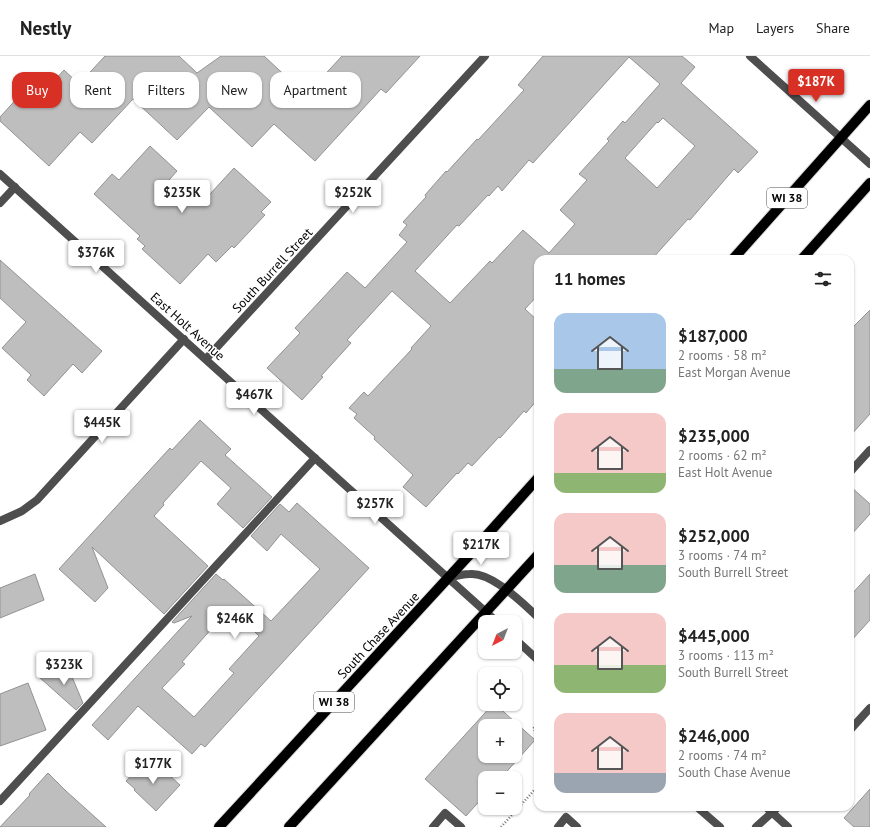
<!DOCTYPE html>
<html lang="en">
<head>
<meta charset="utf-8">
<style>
	body { margin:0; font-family:"PT Sans",sans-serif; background:#f2f2f2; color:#222; height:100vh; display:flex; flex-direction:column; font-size:15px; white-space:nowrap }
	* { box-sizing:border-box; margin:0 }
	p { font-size:13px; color:#767676 }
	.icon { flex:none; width:22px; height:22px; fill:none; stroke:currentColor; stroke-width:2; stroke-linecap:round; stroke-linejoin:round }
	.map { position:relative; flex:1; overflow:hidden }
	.side { position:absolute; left:534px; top:199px; width:320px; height:556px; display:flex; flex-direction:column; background:#fff; border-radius:12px; box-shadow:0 1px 3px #0004 }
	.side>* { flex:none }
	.top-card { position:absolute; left:12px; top:16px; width:380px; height:36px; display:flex; gap:8px }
	.needle { width:26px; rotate:222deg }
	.tools { position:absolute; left:478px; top:559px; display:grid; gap:8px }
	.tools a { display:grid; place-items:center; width:44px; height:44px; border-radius:8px; background:#fff; box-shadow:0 1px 3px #0004; font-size:20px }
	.price { position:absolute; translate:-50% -34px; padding:0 9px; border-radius:4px; background:#fff; color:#222; font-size:13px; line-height:26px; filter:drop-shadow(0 1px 2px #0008) }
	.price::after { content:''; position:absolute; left:50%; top:24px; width:12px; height:9px; margin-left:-6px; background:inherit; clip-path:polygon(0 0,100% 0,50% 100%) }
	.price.active { background:#d93025; color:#fff }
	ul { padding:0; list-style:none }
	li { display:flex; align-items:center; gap:12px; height:100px; padding:0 20px }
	li span { display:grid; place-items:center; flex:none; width:112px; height:80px; border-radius:12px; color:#555 }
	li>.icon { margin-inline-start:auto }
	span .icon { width:48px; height:48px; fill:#fffc; stroke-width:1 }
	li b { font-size:17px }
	h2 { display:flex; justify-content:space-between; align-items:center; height:48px; padding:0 20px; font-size:17px }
	.tag { padding:0 14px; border-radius:12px; background:#fff; box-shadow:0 1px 3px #0004; font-size:14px; line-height:36px }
	.tag.active { background:#d93025; color:#fff }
	header { display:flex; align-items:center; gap:24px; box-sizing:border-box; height:56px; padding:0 20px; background:#fff; border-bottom:1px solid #e0e0e0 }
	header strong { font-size:19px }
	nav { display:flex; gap:22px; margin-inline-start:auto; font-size:14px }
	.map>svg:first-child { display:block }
	.building { fill:#bebebe; stroke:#929292; fill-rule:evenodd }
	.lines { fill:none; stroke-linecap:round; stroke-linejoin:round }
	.primary-casing { stroke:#dbdbdb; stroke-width:12 }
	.path { stroke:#707070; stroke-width:2.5; stroke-dasharray:1 2; stroke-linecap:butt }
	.service { stroke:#4e4e4e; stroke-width:8 }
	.minor { stroke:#4e4e4e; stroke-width:8 }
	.tertiary { stroke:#4e4e4e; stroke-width:8 }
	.primary { stroke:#000; stroke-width:10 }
	.labels { text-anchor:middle; stroke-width:3; stroke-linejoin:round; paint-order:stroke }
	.shield { fill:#fff; stroke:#4c4c4c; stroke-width:1 }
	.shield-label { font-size:12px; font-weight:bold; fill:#000 }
	.street-label { font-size:13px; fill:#000; stroke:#fff }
</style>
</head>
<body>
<header>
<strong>Nestly</strong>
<nav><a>Map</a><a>Layers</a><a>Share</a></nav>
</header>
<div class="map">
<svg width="870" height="771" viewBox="0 0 870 771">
	<rect width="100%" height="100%" fill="#fff"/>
	<path class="building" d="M105,0H179L197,17L221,0H264L306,39L342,0H420L386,37L381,33L315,105L274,68L252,91L209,51L177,84L133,43L92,87L80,76L49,110L0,65V61L22,37L33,48L64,14L79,28Z
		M543,0H682L695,11L681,27L758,96L738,117L734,113L690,164L688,163L652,203H538V239L525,253L538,265V343L526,357L524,355L500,382L499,381L472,410L468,407L458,418L457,417L426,451L403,431L413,419L374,383L375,381L354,362L357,358L349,352L364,336L368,340L412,293L411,292L431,270L392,235L347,284L351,287L321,320L323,321L302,344L267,312L300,277L295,272L347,216L365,232L407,186L399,179L407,169L403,166L426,141L425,139L446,115L447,116L477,83L478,84L524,34L518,29ZM629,1L660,28L625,67L623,65L607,83L609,85L579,118L587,124L560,154L575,168L549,197L523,174L492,207L490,205L450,247L415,215L457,169L459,170L488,139L489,140L498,130L502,135L529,104L533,107ZM663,62L695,90L657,132L625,102L657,66L658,67Z
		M150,90L177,115L169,124L199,150L234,112L271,146L261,156L265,159L234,192L232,190L216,206L208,198L180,228L142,193L145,190L137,183L140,180L94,138L112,118L119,124Z
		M0,204L102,295L82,317L73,308L44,340L27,324L31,319L2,292L26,266L0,242Z
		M870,254V358L850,380V274Z
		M200,364L231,393L225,399L272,441L243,472L217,448L231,432L201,405L163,447L164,449L154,460L208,510L164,558L92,491L108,532L95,546L59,513L170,392L172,394Z
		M850,430L870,448V458L850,480Z
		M297,447L369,512L205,691L201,688L192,698L138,650L108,684L92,669L192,560L174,567L172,566L216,518L223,524L224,523L271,565L320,513L281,478L267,495L251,480L280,448L289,456ZM230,552L259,580L229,613L234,617L194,661L162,632L185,608L182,606Z
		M35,518L44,544L0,562V532Z
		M870,518V564L850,586V540Z
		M67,609L83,647L76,654L39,621Z
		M28,627L46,674L0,690V638Z
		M493,648H495L535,684L501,722H485V739L466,760L425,723ZM485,670H515V700H485Z
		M142,708L150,716L158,709L180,729L156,755L134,734L135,733L126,725Z
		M48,717L66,735L106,771H0L30,739L29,738Z
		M870,733V771H854L844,762Z"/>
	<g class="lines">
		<defs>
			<path id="primary" d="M733,203L870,49
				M802,203L870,127
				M219,771L471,497L538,422
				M289,771L538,499"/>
		</defs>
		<use href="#primary" class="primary-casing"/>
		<path class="path" d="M538,667L533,673L538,677
			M501,771L538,730"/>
		<path class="service" d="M0,147L15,131
			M850,416L870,394
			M0,745L315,402
			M433,771L445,757L461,771
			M558,771L566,761L577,771"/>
		<path class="minor" d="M750,0L870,108
			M0,118L448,522
			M206,303L485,0
			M0,465L22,455L37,444L184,283
			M850,674L870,652
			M756,771L778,751"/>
		<path class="tertiary" d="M448,522C455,520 463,518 470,518C492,516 522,547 538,561
			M448,522L497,566
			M515,583L538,604
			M697,751L720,771
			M766,751L788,771"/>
		<use href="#primary" class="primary"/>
	</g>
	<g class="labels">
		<g class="shield">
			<rect x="767" y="132" width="40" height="20" rx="3"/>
			<rect x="314" y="636" width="40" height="20" rx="3"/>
		</g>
		<g class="shield-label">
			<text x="787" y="146">WI 38</text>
			<text x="334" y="650">WI 38</text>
		</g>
		<g class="street-label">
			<text transform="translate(272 214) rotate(-47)" y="5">South Burrell Street</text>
			<text transform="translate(188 270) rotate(42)" y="5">East Holt Avenue</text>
			<text transform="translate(378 579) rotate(-47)" y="5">South Chase Avenue</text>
		</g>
	</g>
</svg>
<div class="tools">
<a><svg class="needle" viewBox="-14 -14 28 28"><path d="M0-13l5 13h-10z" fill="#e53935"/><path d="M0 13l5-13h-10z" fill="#767676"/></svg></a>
<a><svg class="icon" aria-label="locate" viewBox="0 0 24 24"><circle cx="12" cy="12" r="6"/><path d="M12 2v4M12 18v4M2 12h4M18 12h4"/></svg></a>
<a>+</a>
<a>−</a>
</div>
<b class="price active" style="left:816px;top:47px">$187K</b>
<b class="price" style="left:182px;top:158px">$235K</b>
<b class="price" style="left:353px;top:158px">$252K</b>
<b class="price" style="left:96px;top:218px">$376K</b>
<b class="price" style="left:254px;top:360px">$467K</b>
<b class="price" style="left:102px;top:388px">$445K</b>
<b class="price" style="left:375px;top:469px">$257K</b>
<b class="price" style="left:481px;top:510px">$217K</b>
<b class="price" style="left:235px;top:584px">$246K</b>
<b class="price" style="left:64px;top:630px">$323K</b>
<b class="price" style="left:153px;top:729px">$177K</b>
<div class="top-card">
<a class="tag active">Buy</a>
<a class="tag">Rent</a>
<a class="tag">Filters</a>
<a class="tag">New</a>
<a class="tag">Apartment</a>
</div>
<section class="side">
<h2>11 homes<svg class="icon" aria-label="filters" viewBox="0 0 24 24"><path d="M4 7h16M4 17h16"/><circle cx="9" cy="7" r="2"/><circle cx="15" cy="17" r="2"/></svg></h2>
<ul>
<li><span style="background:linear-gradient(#a9c7e8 70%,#7fa58c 0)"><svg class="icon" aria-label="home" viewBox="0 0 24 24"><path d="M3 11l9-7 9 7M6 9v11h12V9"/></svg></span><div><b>$187,000</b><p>2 rooms · 58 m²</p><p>East Morgan Avenue</p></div></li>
<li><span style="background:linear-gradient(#f6c9c9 75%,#8fb573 0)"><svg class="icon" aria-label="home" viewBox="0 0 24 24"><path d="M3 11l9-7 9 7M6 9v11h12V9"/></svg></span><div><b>$235,000</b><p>2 rooms · 62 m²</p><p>East Holt Avenue</p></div></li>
<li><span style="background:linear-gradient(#f6c9c9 65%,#7fa58c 0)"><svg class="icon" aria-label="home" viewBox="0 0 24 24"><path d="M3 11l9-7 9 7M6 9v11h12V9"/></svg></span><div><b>$252,000</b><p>3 rooms · 74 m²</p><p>South Burrell Street</p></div></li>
<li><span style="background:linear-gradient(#f6c9c9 65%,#8fb573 0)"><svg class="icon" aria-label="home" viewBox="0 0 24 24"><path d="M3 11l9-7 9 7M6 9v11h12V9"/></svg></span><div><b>$445,000</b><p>3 rooms · 113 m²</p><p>South Burrell Street</p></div></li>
<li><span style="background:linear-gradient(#f6c9c9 75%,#9aa5b1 0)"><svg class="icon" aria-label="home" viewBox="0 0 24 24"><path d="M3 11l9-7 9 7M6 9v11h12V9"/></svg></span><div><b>$246,000</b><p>2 rooms · 74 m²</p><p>South Chase Avenue</p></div></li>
</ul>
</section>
</div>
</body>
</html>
